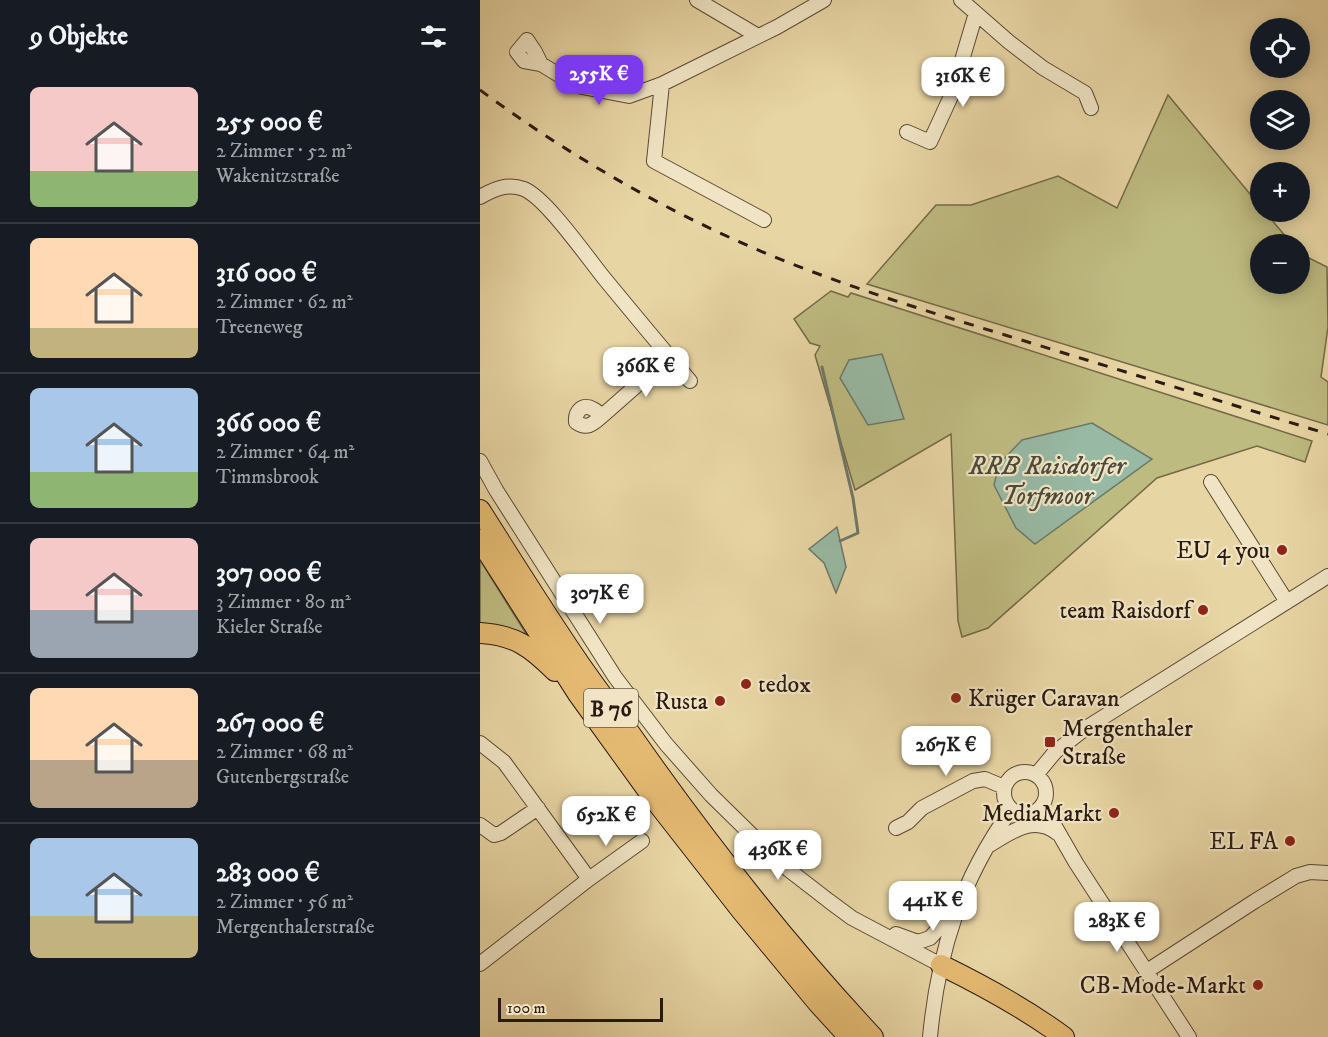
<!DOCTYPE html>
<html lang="de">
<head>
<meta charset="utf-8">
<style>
	body { margin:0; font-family:"IM FELL DW Pica",serif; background:#242831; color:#f1f3f6; height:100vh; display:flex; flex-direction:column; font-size:22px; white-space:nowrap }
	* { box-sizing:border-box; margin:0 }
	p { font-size:20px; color:#9ea1a6 }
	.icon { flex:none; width:33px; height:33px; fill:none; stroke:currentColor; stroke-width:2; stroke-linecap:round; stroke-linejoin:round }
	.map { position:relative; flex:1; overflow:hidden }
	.drawer { display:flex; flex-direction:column; background:#171b24; width:480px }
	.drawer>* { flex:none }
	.buttons { position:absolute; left:770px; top:18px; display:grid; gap:12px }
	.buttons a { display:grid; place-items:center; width:60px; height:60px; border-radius:50%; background:#171b24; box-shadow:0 3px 15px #0003; font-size:30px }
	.scale { position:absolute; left:18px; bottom:15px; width:165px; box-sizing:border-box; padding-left:6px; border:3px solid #2a1a10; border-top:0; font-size:16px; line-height:21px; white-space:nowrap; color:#2a1a10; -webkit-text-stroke:4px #f0e4c4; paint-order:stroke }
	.price { position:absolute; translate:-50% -51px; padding:0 14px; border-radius:12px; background:#fff; color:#222; font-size:20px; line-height:39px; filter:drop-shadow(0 2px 3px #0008) }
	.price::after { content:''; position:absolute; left:50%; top:36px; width:18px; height:14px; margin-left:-9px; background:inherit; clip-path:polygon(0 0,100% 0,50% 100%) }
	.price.on { background:#7c3aed; color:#fff }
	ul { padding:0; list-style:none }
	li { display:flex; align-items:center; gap:18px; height:150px; padding:0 30px }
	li+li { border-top:2px solid #363941 }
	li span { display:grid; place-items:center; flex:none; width:168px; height:120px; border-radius:9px; color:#555 }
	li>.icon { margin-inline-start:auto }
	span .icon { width:72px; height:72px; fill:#fffc; stroke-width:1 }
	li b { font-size:26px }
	h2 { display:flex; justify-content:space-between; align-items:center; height:72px; padding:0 30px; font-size:26px }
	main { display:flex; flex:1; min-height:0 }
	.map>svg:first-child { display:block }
	.green { fill:#bebb81; stroke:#746a48; stroke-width:1.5 }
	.water { fill:#98b9a4; stroke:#6c7969; stroke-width:1.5 }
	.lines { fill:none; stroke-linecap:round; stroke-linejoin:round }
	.stream { stroke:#6c7969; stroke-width:3 }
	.minor-casing { stroke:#5a4935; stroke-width:16 }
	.highway-casing { stroke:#2a1a10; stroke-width:22 }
	.minor { stroke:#f0e4c4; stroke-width:14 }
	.highway { stroke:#e4ba72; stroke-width:20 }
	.rail { stroke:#2a1a10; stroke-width:3; stroke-dasharray:10 10; stroke-linecap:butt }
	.poi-dot { fill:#8f2418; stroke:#f0e4c4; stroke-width:2 }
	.labels { text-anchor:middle; stroke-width:4.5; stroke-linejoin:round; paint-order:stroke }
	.shield { fill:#f0e4c4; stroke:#655746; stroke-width:1.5 }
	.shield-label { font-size:22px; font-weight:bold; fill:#2a1a10 }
	.poi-label { font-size:24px; fill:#2a1a10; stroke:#f0e4c4; text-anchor:end }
	.water-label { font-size:26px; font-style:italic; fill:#4b4a3c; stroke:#f0e4c4 }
</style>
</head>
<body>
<main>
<section class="drawer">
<h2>9 Objekte<svg class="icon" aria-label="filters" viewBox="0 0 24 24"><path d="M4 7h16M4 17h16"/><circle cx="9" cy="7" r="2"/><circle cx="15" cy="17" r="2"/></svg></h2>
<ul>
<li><span style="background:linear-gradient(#f6c9c9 70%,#8fb573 0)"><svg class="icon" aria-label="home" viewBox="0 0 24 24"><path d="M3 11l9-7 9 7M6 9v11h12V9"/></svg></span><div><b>255 000 €</b><p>2 Zimmer · 52 m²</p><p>Wakenitzstraße</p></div></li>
<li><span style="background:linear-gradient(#ffd9b3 75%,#c2b280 0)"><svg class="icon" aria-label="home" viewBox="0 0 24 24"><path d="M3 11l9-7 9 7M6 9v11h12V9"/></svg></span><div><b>316 000 €</b><p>2 Zimmer · 62 m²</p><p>Treeneweg</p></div></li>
<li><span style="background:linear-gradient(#a9c7e8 70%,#8fb573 0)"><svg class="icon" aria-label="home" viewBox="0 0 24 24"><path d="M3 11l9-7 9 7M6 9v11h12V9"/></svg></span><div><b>366 000 €</b><p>2 Zimmer · 64 m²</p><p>Timmsbrook</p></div></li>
<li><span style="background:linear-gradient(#f6c9c9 60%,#9aa5b1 0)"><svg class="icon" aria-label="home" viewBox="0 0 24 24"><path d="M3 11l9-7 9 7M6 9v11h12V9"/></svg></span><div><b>307 000 €</b><p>3 Zimmer · 80 m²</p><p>Kieler Straße</p></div></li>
<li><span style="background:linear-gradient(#ffd9b3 60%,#b9a48a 0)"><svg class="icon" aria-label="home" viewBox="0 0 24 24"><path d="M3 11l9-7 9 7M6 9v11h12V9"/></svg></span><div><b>267 000 €</b><p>2 Zimmer · 68 m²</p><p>Gutenbergstraße</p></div></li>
<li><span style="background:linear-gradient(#a9c7e8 65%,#c2b280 0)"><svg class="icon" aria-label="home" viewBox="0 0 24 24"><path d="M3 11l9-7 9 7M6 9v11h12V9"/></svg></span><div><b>283 000 €</b><p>2 Zimmer · 56 m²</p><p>Mergenthalerstraße</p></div></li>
</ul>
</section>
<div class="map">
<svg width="848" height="1037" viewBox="0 0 848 1037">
	<rect width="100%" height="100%" fill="#e8d5a4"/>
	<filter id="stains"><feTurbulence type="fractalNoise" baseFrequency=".00333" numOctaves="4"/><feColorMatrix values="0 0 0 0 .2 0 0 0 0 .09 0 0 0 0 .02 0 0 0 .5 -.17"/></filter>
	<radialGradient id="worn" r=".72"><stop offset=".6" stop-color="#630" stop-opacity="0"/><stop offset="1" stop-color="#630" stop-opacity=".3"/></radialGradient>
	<path class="green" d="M688,95L780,206V212H785L812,244H780V284H819V253L847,267L848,327L841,377L848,382V425L387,284L456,205H491L578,176L637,208Z
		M351,291L368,297L371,293L832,441L825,462L777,446L677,478L508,628L482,637L478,621L471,434L375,490L335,355L340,346L330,343L314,319Z
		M0,560L50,640L0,627Z"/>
	<path class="water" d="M402,354L424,419L388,425L360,378L369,360Z
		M612,423L672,459L555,544L536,528L514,485L519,464L542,440Z
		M357,527L366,567L356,593L344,563L329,549Z"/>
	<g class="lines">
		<path class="stream" d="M342,367L373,498L378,533L360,541"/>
		<defs>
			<path id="minor" d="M217,0L278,36
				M481,0L529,42L563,68L605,93L611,108
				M61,64L44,61L37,52L47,40L55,52L61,64L97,86L149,96L182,84
				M427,132L450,142L472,94L496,13
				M0,197C14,189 27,183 44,189C66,198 107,257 124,278C152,312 181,347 210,381
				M284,220L174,161L182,84L297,27L344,0
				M122,416C113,424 107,430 96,422C95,411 103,403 113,409C117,411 119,414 122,416L189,357
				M0,461L16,490L135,677L186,744L231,795L289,852L309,870L349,901L372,918L461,965
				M731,482L807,602
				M0,743L24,762L109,879L0,964
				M524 793a21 21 0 1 1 42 0a21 21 0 1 1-42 0Z
				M556,775L575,752L606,728L848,576
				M559,809L573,823L596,863L709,1037
				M0,825L14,835L21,833L58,808
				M416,828L428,822L442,808L493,781L505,779L524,787
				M508,846C530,833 553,814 577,833
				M109,879L162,841
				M416,934L438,942L450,938L472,914
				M667,971L775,901L816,876L830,872L848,873
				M450,1037C458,952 481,879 531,810"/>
			<path id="highway" d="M0,510C33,562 66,615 101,666C117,689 133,710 149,732C224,839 304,942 393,1037
				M0,540L98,694L171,795L261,910L338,1003L369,1037
				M0,633C35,635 51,647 75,671
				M461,965C504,986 546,1009 584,1037"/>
		</defs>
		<use href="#minor" class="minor-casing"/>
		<use href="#highway" class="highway-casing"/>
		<use href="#minor" class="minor"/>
		<use href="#highway" class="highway"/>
		<path class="rail" d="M0,90C84,152 175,205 271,247C354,283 440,309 525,335C633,368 740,401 848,434"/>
	</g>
	<g class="poi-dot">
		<circle cx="802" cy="550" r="6"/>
		<circle cx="723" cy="610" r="6"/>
		<circle cx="266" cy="684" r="6"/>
		<circle cx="476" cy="698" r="6"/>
		<circle cx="240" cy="701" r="6"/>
		<rect x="564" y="736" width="12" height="12" rx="3"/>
		<circle cx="634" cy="813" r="6"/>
		<circle cx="810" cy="841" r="6"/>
		<circle cx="778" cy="985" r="6"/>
	</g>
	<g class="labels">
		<rect class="shield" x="104" y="689" width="54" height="38" rx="4.5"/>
		<g class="shield-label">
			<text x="131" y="716">B 76</text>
		</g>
		<g class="poi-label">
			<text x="790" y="558">EU 4 you</text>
			<text x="711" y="618">team Raisdorf</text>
			<text x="278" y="692" text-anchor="start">tedox</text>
			<text x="488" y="706" text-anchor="start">Krüger Caravan</text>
			<text x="228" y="709">Rusta</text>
			<text x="582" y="736" text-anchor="start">Mergenthaler<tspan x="582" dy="28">Straße</tspan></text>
			<text x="622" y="821">MediaMarkt</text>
			<text x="798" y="849">EL FA</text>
			<text x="766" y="993">CB-Mode-Markt</text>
		</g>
		<g class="water-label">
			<text x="567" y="474">RRB Raisdorfer<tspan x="567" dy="30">Torfmoor</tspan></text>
		</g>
	</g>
	<rect width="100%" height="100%" filter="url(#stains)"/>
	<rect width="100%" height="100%" fill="url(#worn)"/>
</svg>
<div class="buttons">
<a><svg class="icon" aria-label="locate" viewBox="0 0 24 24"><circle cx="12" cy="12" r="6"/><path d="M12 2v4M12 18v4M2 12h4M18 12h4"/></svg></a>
<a><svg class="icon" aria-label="layers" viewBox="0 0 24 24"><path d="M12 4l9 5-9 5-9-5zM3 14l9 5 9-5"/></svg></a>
<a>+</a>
<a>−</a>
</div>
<div class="scale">100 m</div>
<b class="price on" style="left:119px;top:106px">255K €</b>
<b class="price" style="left:483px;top:108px">316K €</b>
<b class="price" style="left:166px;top:398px">366K €</b>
<b class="price" style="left:120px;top:625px">307K €</b>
<b class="price" style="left:466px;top:777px">267K €</b>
<b class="price" style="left:126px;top:847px">652K €</b>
<b class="price" style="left:298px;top:881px">436K €</b>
<b class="price" style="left:453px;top:932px">441K €</b>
<b class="price" style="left:637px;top:953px">283K €</b>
</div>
</main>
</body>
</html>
